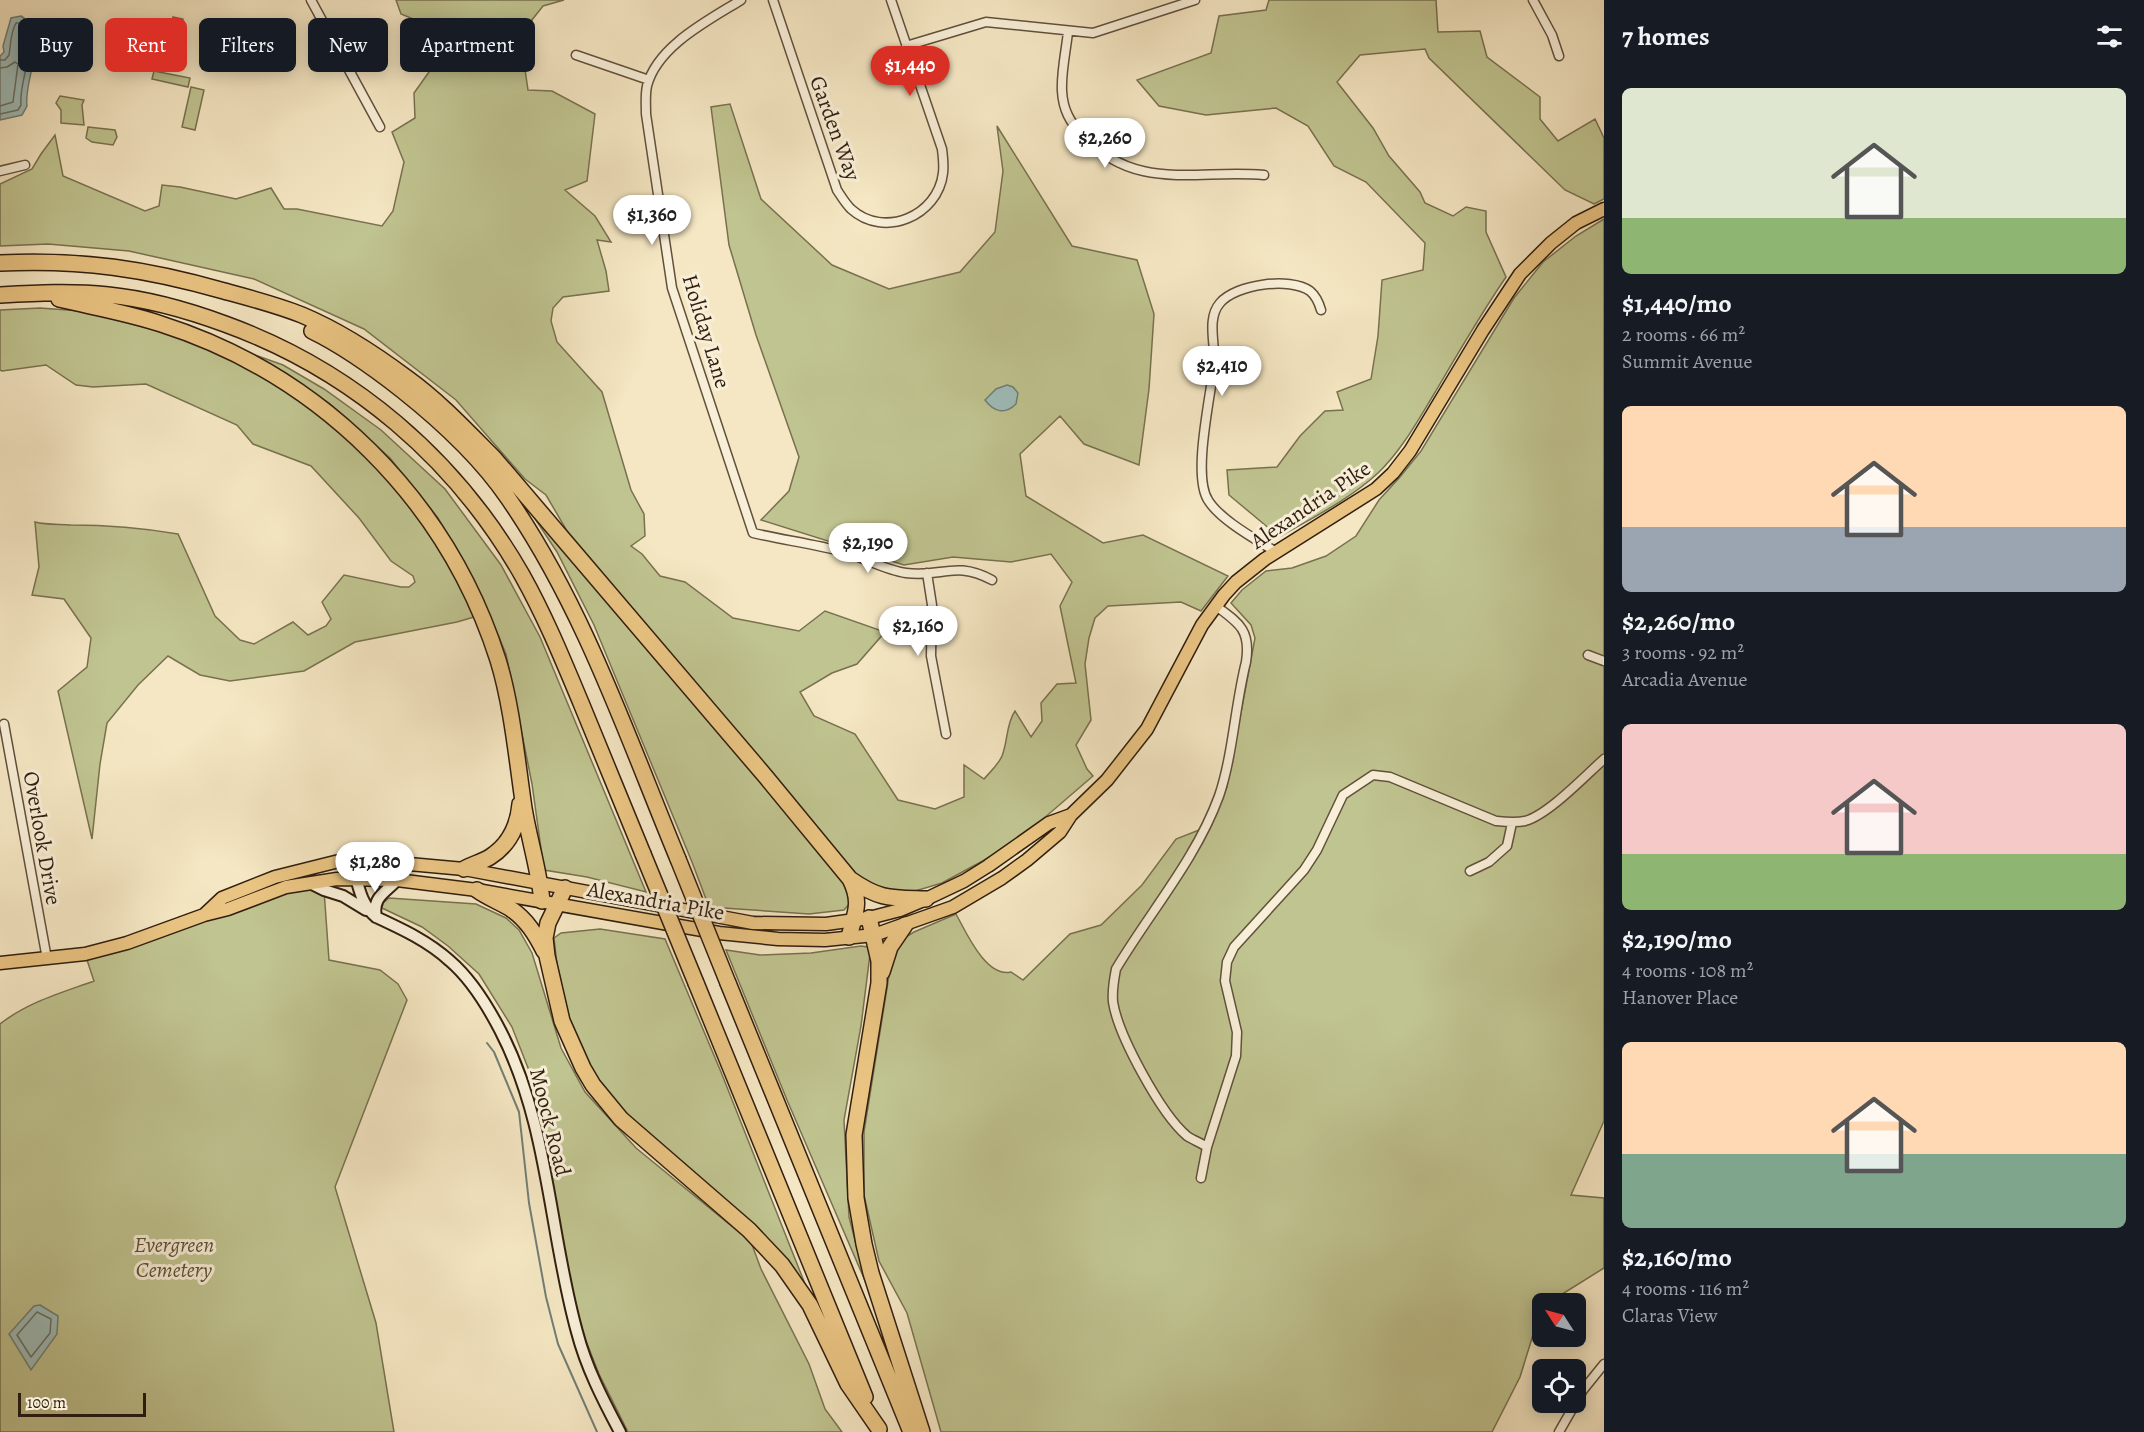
<!DOCTYPE html>
<html lang="en">
<head>
<meta charset="utf-8">
<style>
	body { margin:0; font-family:Alegreya,serif; background:#242831; color:#f1f3f6; height:100vh; display:flex; flex-direction:column; font-size:22px; white-space:nowrap }
	* { box-sizing:border-box; margin:0 }
	p { font-size:20px; color:#9ea1a6 }
	.icon { flex:none; width:33px; height:33px; fill:none; stroke:currentColor; stroke-width:2; stroke-linecap:round; stroke-linejoin:round }
	.map { position:relative; flex:1; overflow:hidden }
	.side { display:flex; flex-direction:column; background:#171b24; width:540px }
	.side>* { flex:none }
	.hud { position:absolute; left:18px; top:18px; width:570px; height:54px; display:flex; gap:12px }
	.needle { width:39px; rotate:306deg }
	.fabs { position:absolute; left:1532px; top:1293px; display:grid; gap:12px }
	.fabs a { display:grid; place-items:center; width:54px; height:54px; border-radius:9px; background:#171b24; box-shadow:0 3px 15px #0003; font-size:30px }
	.scale { position:absolute; left:18px; bottom:15px; width:128px; box-sizing:border-box; padding-left:6px; border:3px solid #311e0f; border-top:0; font-size:16px; line-height:21px; white-space:nowrap; color:#311e0f; -webkit-text-stroke:4px #f8efd8; paint-order:stroke }
	.price { position:absolute; translate:-50% -51px; padding:0 14px; border-radius:21px; background:#fff; color:#222; font-size:20px; line-height:39px; filter:drop-shadow(0 2px 3px #0008) }
	.price::after { content:''; position:absolute; left:50%; top:36px; width:18px; height:14px; margin-left:-9px; background:inherit; clip-path:polygon(0 0,100% 0,50% 100%) }
	.price.current { background:#d93025; color:#fff }
	ul { padding:0; list-style:none }
	li { display:grid; align-content:center; gap:12px; height:318px; padding:0 18px }
	li span { display:grid; place-items:center; height:186px; border-radius:9px; color:#555 }
	li>.icon { margin-inline-start:auto }
	span .icon { width:108px; height:108px; fill:#fffc; stroke-width:1 }
	li b { font-size:26px }
	h2 { display:flex; justify-content:space-between; align-items:center; height:72px; padding:0 18px; font-size:26px }
	.tag { padding:0 21px; border-radius:9px; background:#171b24; box-shadow:0 3px 15px #0003; font-size:21px; line-height:54px }
	.tag.current { background:#d93025; color:#fff }
	main { display:flex; flex:1; min-height:0 }
	.map>svg:first-child { display:block }
	.green { fill:#c0c490; stroke:#787150; stroke-width:1.5 }
	.water { fill:#9ebebb; stroke:#727e76; stroke-width:1.5 }
	.lines { fill:none; stroke-linecap:round; stroke-linejoin:round }
	.shore { stroke:#686e65; stroke-width:1.5 }
	.stream { stroke:#727e76; stroke-width:2 }
	.street-casing { stroke:#62503c; stroke-width:11 }
	.secondary-casing { stroke:#311e0f; stroke-width:14 }
	.primary-casing { stroke:#311e0f; stroke-width:15 }
	.highway-casing { stroke:#311e0f; stroke-width:18 }
	.street { stroke:#f8efd8; stroke-width:8 }
	.secondary { stroke:#f8efd8; stroke-width:10 }
	.primary { stroke:#eac482; stroke-width:12 }
	.highway { stroke:#eac482; stroke-width:15 }
	.highway-bridge-casing { stroke:#311e0f; stroke-width:18; stroke-linecap:butt }
	.highway-bridge { stroke:#eac482; stroke-width:15 }
	.labels { text-anchor:middle; stroke-width:6; stroke-linejoin:round; paint-order:stroke }
	.street-label { font-size:22px; fill:#311e0f; stroke:#f8efd8 }
	.park-label { font-size:22px; font-style:italic; fill:#5c5036; stroke:#f8efd8 }
</style>
</head>
<body>
<main>
<div class="map">
<svg width="1604" height="1432" viewBox="0 0 1604 1432">
	<rect width="100%" height="100%" fill="#f5e7c3"/>
	<filter id="stains"><feTurbulence type="fractalNoise" baseFrequency=".00333" numOctaves="4"/><feColorMatrix values="0 0 0 0 .2 0 0 0 0 .09 0 0 0 0 .02 0 0 0 .5 -.17"/></filter>
	<radialGradient id="worn" r=".72"><stop offset=".6" stop-color="#630" stop-opacity="0"/><stop offset="1" stop-color="#630" stop-opacity=".3"/></radialGradient>
	<path class="green" d="M396,0H564L543,6L520,35L528,90L552,91L595,114L587,181L565,190L595,216L611,242L597,240L606,271L609,291L563,297L553,308L551,321L557,342L602,392L631,490L644,514L645,536L631,546L642,554L660,576L685,582L733,618L799,631L825,611L885,632L857,664L832,673L800,692L814,716L855,734L898,800L935,809L964,797V765L984,779C990,772 998,765 1002,756C1008,741 1006,724 1015,711L1031,737L1042,721L1041,703L1057,684L1076,683L1060,606L1072,582L1051,554L1011,562L953,557L904,565L761,520L789,491L799,457L756,335L729,245L711,107L730,104L761,199L832,265L889,289L960,272L995,232L1003,171L997,126L1072,246L1137,260L1154,314L1149,389L1139,465L1084,444L1060,416L1020,454L1026,496L1103,543L1143,535L1228,576L1201,611L1181,602L1108,606L1095,618L1089,638L1085,664L1091,720L1076,745L1087,769L1093,776L1036,825L990,857L942,883L905,894L871,888L857,875L567,531L546,495L525,479L456,400L364,329L254,279L129,251L48,244L0,246V184L32,169L41,154L55,135L63,176L145,211L159,206L162,185L180,187L236,199L271,188L284,209H297L382,226L393,211L404,162L392,132L415,118L414,93L429,72L423,23L401,14Z
		M1269,0H1436L1438,32L1480,31L1487,57L1540,97V119L1558,141L1595,119L1604,138V199L1594,204L1565,190L1429,58L1425,49L1360,55L1337,82L1373,128L1389,156L1420,192L1425,203L1453,216L1466,207L1486,211V232L1506,277C1480,315 1457,355 1434,394C1417,422 1401,451 1378,473C1350,499 1314,517 1281,536L1271,530L1229,495L1227,470L1277,467L1300,436L1325,411L1343,410L1337,392L1371,379L1378,336L1382,280L1423,270L1425,243L1366,182L1334,166L1308,126L1276,108L1206,115L1159,106L1137,80L1211,53L1219,16L1266,10Z
		M173,17L183,19L174,67L164,65Z
		M154,71L190,78L188,87L152,79Z
		M191,87L204,90L195,130L182,127Z
		M60,96L84,100L82,105L84,125L61,123V110L56,103Z
		M88,127L115,130L117,137L113,145L92,142L86,138Z
		M1604,219V1121L1571,1195L1604,1198V1268L1548,1303L1542,1304V1314L1537,1322L1520,1377L1492,1432H941L907,1313L879,1261L864,1195V1132L892,957L901,940L914,932L956,914C966,932 986,978 1011,972L1023,980L1070,934L1101,925L1142,885L1176,839L1199,830L1207,829L1227,787L1255,638L1251,625L1231,603L1242,590L1266,571L1292,568L1326,556L1356,536L1379,500L1400,477L1421,451L1514,298L1543,262L1576,236Z
		M40,308L81,311L146,326L195,344L261,374L334,424L382,471L425,525L451,566L474,617L457,622L355,642L304,671L230,681L200,675L168,656L138,685L107,723L100,764L92,839L58,691L87,667L91,638L64,599L32,595L39,567L35,522C47,525 59,524 71,525C107,525 143,528 178,534L215,616L240,640L254,644L293,622L308,635L326,626L331,619L322,602L344,575L401,587H409L415,582L413,576L391,561L359,518L311,466L253,444L237,425L146,384L93,387L76,385L46,365L2,371L0,370V310Z
		M255,355L283,365L324,389L381,430L445,489L501,565L540,637L646,892L587,877L544,870L532,784L506,654L482,597L438,518L390,458L329,403Z
		M518,493L829,861L849,890L851,902L844,910L809,914L709,907L692,862L594,625L557,552Z
		M286,887L324,890L329,960L380,970L398,984L407,1000L335,1187L376,1323L394,1432H0V1024C28,1002 61,993 94,981L85,954Z
		M389,898L476,904L506,918L519,930L532,953L561,1048L585,1092L636,1148L751,1242L761,1269L809,1364L825,1409L842,1432H628L599,1374L576,1316L551,1175L530,1073L512,1027L479,974L448,946L422,927L382,908L383,903Z
		M600,929L665,939L721,1072L807,1289L627,1118L599,1083L572,1032L557,964L554,938L561,933Z
		M861,946L868,947L870,954L861,1026L844,1120L849,1217L866,1283L787,1100L726,950L760,955L811,953Z"/>
	<path class="water" d="M21,16C52,35 23,78 27,106L22,115L0,120V56L4,52L3,46L11,18Z
		M1007,385L1013,387L1018,393L1016,404C1005,415 994,412 985,400L996,389Z
		M40,1305L58,1316L57,1334L31,1370L9,1334L34,1306Z"/>
	<g class="lines">
		<path class="shore" d="M0,60H5L9,55C11,45 10,34 16,23H21C41,42 18,80 21,105L18,110L0,114
			M0,68L7,67L15,62L18,64L13,102L0,106
			M37,1312L51,1319L50,1333L31,1357L17,1335Z"/>
		<path class="stream" d="M487,1043L494,1052L519,1112L529,1203L546,1297L558,1344L597,1432"/>
		<defs>
			<path id="street" d="M311,0L380,127
				M741,0C709,20 657,46 647,86C645,95 646,104 646,114L672,288L753,533C783,540 814,544 844,552C865,558 885,570 906,573C942,578 954,560 992,580
				M773,0L837,190C841,196 845,203 851,209C884,239 938,216 943,173C944,165 943,157 942,149L891,0
				M1533,0L1552,35L1559,56
				M1068,32C1066,51 1061,72 1062,91C1063,110 1070,122 1082,135C1136,193 1196,169 1264,175
				M906,46L986,22L1093,33L1195,0
				M576,55L649,80
				M0,171L25,165
				M1276,552C1257,540 1220,520 1208,500C1192,475 1211,395 1214,365C1216,345 1206,319 1220,303C1236,284 1290,277 1310,291C1316,296 1319,303 1321,310
				M927,573L932,605L931,656L946,734
				M1588,655L1604,661
				M4,724L47,959
				M1470,871L1489,862L1507,846L1512,823
				M1207,1147C1201,1143 1193,1140 1187,1136C1161,1114 1118,1035 1113,1002C1112,991 1114,979 1116,969C1150,912 1196,859 1219,796C1233,755 1235,705 1246,662C1251,630 1239,623 1216,606
				M1201,1178L1207,1147L1236,1056L1237,1032L1225,981L1227,962L1234,947L1304,870L1317,850L1343,795L1373,775L1390,777L1496,821C1506,822 1515,823 1525,821C1548,815 1585,776 1604,759
				M1559,1432L1583,1390L1604,1364"/>
			<path id="secondary" d="M351,860C358,881 359,903 376,917C402,929 428,941 450,961C471,979 487,1005 500,1030C549,1124 549,1232 577,1332C586,1367 603,1400 620,1432
				M310,883L324,890L343,896L366,910
				M376,917C372,897 385,893 397,880"/>
			<path id="primary" d="M205,914L222,898L275,877L339,861L365,860L464,869L753,923L826,924L869,918L900,910L926,899L964,881L988,866L1049,823L1071,815
				M0,963L85,954L127,943L204,915L228,909L286,887L337,879L397,880L477,890L719,933L778,939L825,940L874,935L953,907L1002,878L1027,860L1060,832L1071,815L1107,780L1147,729L1202,625L1224,595L1236,582L1265,559L1376,489L1393,473L1410,451L1483,330L1520,274L1551,243L1576,223L1604,209"/>
			<path id="highway" d="M0,263C81,259 147,269 224,291C250,298 277,305 302,315C340,331 375,354 407,378C439,401 466,430 494,458L766,777L850,879C862,903 855,913 849,937
				M0,295C36,293 72,291 108,295C148,299 187,310 225,324C352,370 456,459 522,575C545,616 563,660 581,703C602,753 622,804 643,854
				M59,299C93,307 128,313 161,324C321,375 447,500 498,660C512,705 517,761 524,808C529,839 539,870 542,901
				M312,331C345,347 375,369 403,391C442,422 480,457 508,498C584,608 627,736 678,859
				M464,869C473,864 482,862 490,857C509,845 518,826 520,804
				M850,879C880,900 891,898 926,899
				M565,888L548,923L545,938L547,956L562,1021L583,1068L593,1085L621,1119L749,1230L782,1265L810,1305L848,1384L879,1429
				M477,890C488,898 500,902 511,909C527,920 536,935 544,951
				M869,918L879,961V983L854,1135L856,1198L864,1244L871,1273L922,1432
				M882,972L890,947L905,925
				M696,983L865,1397
				M728,983L911,1432"/>
		</defs>
		<use href="#street" class="street-casing"/>
		<use href="#secondary" class="secondary-casing"/>
		<use href="#primary" class="primary-casing"/>
		<use href="#highway" class="highway-casing"/>
		<use href="#street" class="street"/>
		<use href="#secondary" class="secondary"/>
		<use href="#primary" class="primary"/>
		<use href="#highway" class="highway"/>
		<defs>
			<path id="highway-bridge" d="M643,854L696,983
				M678,859L728,983"/>
		</defs>
		<use href="#highway-bridge" class="highway-bridge-casing"/>
		<use href="#highway-bridge" class="highway-bridge"/>
	</g>
	<g class="labels">
		<g class="street-label">
			<text transform="translate(836 128) rotate(70)" y="8">Garden Way</text>
			<text transform="translate(707 331) rotate(73)" y="8">Holiday Lane</text>
			<text transform="translate(1310 504) rotate(-34)" y="8">Alexandria Pike</text>
			<text transform="translate(43 838) rotate(80)" y="8">Overlook Drive</text>
			<text transform="translate(656 900) rotate(10)" y="8">Alexandria Pike</text>
			<text transform="translate(551 1122) rotate(76)" y="8">Moock Road</text>
		</g>
		<g class="park-label">
			<text x="174" y="1252">Evergreen<tspan x="174" dy="25">Cemetery</tspan></text>
		</g>
	</g>
	<rect width="100%" height="100%" filter="url(#stains)"/>
	<rect width="100%" height="100%" fill="url(#worn)"/>
</svg>
<div class="fabs">
<a><svg class="needle" viewBox="-14 -14 28 28"><path d="M0-13l5 13h-10z" fill="#e53935"/><path d="M0 13l5-13h-10z" fill="#9ea1a6"/></svg></a>
<a><svg class="icon" aria-label="locate" viewBox="0 0 24 24"><circle cx="12" cy="12" r="6"/><path d="M12 2v4M12 18v4M2 12h4M18 12h4"/></svg></a>
</div>
<div class="scale">100 m</div>
<b class="price current" style="left:910px;top:97px">$1,440</b>
<b class="price" style="left:1105px;top:169px">$2,260</b>
<b class="price" style="left:652px;top:246px">$1,360</b>
<b class="price" style="left:1222px;top:397px">$2,410</b>
<b class="price" style="left:868px;top:574px">$2,190</b>
<b class="price" style="left:918px;top:657px">$2,160</b>
<b class="price" style="left:375px;top:893px">$1,280</b>
<div class="hud">
<a class="tag">Buy</a>
<a class="tag current">Rent</a>
<a class="tag">Filters</a>
<a class="tag">New</a>
<a class="tag">Apartment</a>
</div>
</div>
<section class="side">
<h2>7 homes<svg class="icon" aria-label="filters" viewBox="0 0 24 24"><path d="M4 7h16M4 17h16"/><circle cx="9" cy="7" r="2"/><circle cx="15" cy="17" r="2"/></svg></h2>
<ul>
<li><span style="background:linear-gradient(#dfe7d0 70%,#8fb573 0)"><svg class="icon" aria-label="home" viewBox="0 0 24 24"><path d="M3 11l9-7 9 7M6 9v11h12V9"/></svg></span><div><b>$1,440/mo</b><p>2 rooms · 66 m²</p><p>Summit Avenue</p></div></li>
<li><span style="background:linear-gradient(#ffd9b3 65%,#9aa5b1 0)"><svg class="icon" aria-label="home" viewBox="0 0 24 24"><path d="M3 11l9-7 9 7M6 9v11h12V9"/></svg></span><div><b>$2,260/mo</b><p>3 rooms · 92 m²</p><p>Arcadia Avenue</p></div></li>
<li><span style="background:linear-gradient(#f6c9c9 70%,#8fb573 0)"><svg class="icon" aria-label="home" viewBox="0 0 24 24"><path d="M3 11l9-7 9 7M6 9v11h12V9"/></svg></span><div><b>$2,190/mo</b><p>4 rooms · 108 m²</p><p>Hanover Place</p></div></li>
<li><span style="background:linear-gradient(#ffd9b3 60%,#7fa58c 0)"><svg class="icon" aria-label="home" viewBox="0 0 24 24"><path d="M3 11l9-7 9 7M6 9v11h12V9"/></svg></span><div><b>$2,160/mo</b><p>4 rooms · 116 m²</p><p>Claras View</p></div></li>
</ul>
</section>
</main>
</body>
</html>
